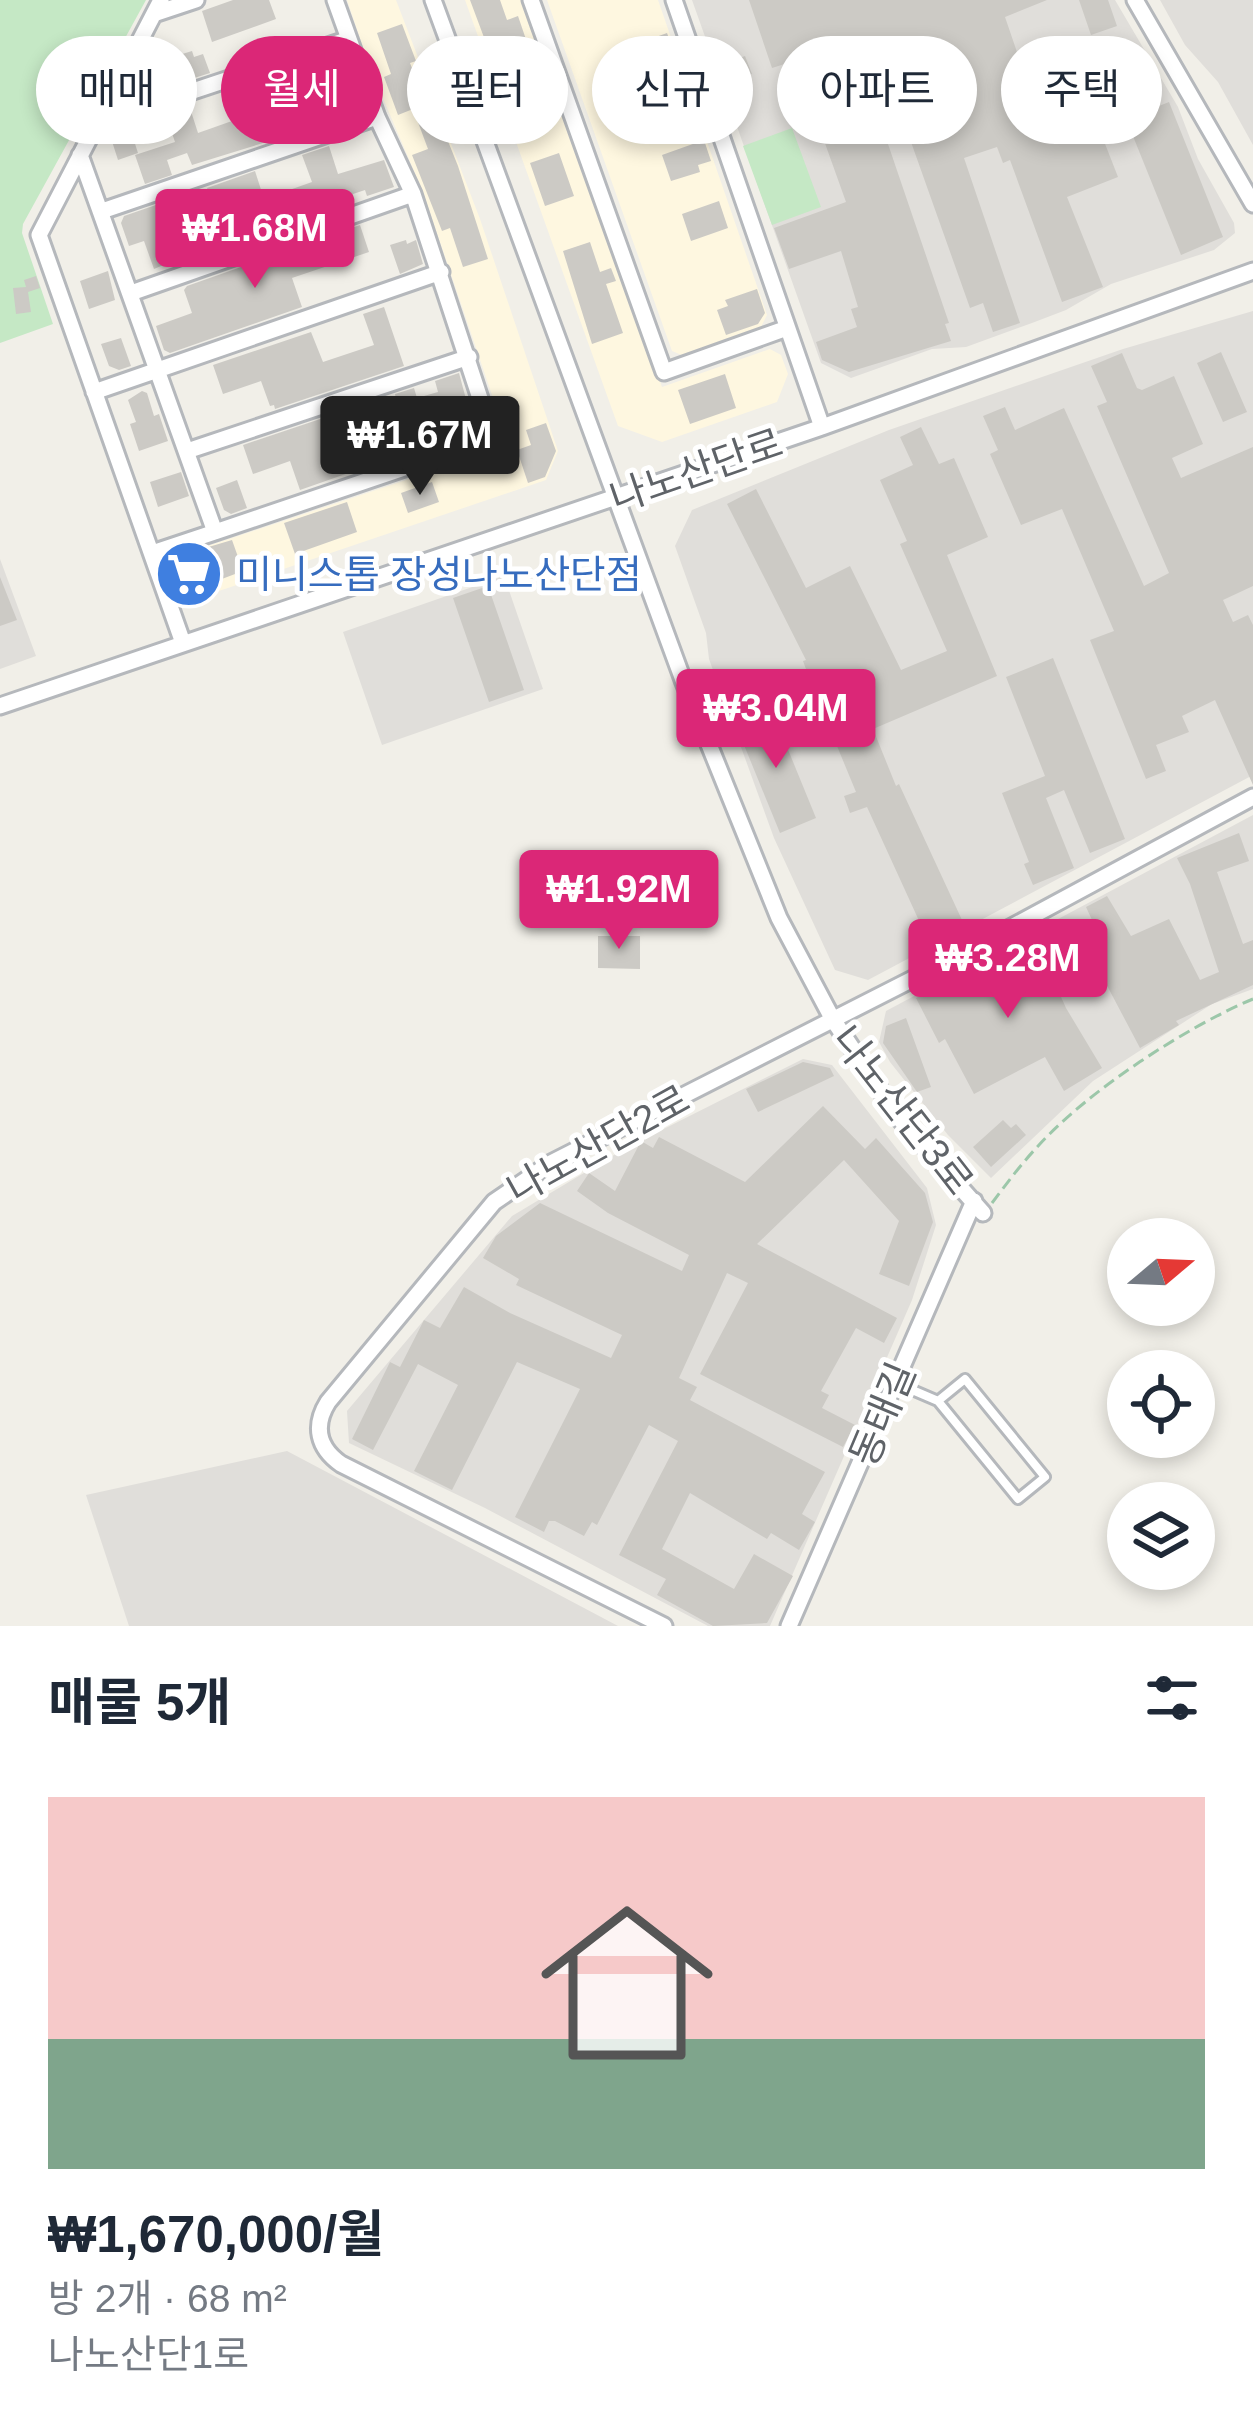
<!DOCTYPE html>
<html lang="ko">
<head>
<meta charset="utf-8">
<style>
	body { margin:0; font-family:Arial,"Noto Sans KR",sans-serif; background:#f2f2f3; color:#1f2937; height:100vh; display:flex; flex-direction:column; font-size:45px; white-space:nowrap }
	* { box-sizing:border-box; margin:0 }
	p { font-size:39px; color:#747a83 }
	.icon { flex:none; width:66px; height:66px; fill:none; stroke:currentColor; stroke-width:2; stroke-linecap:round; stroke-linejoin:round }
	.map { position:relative; height:1626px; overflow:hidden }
	.sheet { display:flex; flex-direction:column; background:#fff; flex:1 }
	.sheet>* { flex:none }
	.top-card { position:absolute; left:36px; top:36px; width:1182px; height:108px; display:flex; gap:24px }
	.needle { width:78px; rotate:71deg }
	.tools { position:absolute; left:1107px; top:1218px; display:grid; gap:24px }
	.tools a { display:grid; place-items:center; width:108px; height:108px; border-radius:50%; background:#fff; box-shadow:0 6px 18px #0003; font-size:60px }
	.price { position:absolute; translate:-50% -102px; padding:0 27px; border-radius:12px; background:#db2777; color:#fff; font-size:39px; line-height:78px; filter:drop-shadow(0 3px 6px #0008) }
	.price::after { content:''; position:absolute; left:50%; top:72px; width:36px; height:27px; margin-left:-18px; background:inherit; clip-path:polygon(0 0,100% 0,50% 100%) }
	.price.active { background:#222; color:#fff }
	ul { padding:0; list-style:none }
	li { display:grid; align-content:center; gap:24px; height:636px; padding:0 48px }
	li span { display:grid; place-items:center; height:372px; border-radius:0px; color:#555 }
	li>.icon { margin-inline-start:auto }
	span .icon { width:216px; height:216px; fill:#fffc; stroke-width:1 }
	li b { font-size:51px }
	h2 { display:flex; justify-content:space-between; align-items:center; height:144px; padding:0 48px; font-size:51px }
	.tag { padding:0 42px; border-radius:54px; background:#fff; box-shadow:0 6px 18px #0003; font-size:42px; line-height:108px }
	.tag.active { background:#db2777; color:#fff }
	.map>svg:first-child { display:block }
	.commercial { fill:#fef7e0 }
	.industrial { fill:#e0deda }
	.green { fill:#c5e8c5 }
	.building { fill:#cccac5 }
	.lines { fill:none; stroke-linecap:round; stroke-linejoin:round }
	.lane-casing { stroke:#b5b8bc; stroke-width:14 }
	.street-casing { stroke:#b5b8bc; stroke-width:21 }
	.path { stroke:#9cc7a9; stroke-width:3; stroke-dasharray:12 6; stroke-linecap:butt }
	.lane { stroke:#fff; stroke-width:8 }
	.street { stroke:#fff; stroke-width:15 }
	.labels { text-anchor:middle; stroke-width:10; stroke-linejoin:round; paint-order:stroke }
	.street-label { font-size:39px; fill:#5f6368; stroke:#fff }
	.shop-label { font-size:39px; fill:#366cbe; stroke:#fff; text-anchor:start }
</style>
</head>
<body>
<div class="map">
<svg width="1253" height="1626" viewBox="0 0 1253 1626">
	<rect width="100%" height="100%" fill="#f1efe8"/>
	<path class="commercial" d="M347,0H396L480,219L558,451L546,480L207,595L185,582L179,566L184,554L475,457L488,458L511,451L423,192L370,68Z
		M465,0H523L662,387L770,349L781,355L788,374L777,402L662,442L618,426Z
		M547,0H658L767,315L760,329L684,356L672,351Z"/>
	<path class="industrial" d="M692,0H1115L1178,107L1198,159L1234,223L1235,233L1214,250L1111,284L1066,310L1032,323L966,347L932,349L851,378L821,363Z
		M1160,0H1253V145L1218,82L1185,45Z
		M1253,311V775L868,980L835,970L774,838L709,659L706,633L675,546L692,510L889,430L1123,349Z
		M0,559L36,656L0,669Z
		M504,576L543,689L382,745L343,632Z
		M1253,815V989L1212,1004L1093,1081L991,1178L948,1135L890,1062L879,1042L886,1011Z
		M803,1059L832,1065L927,1188L936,1225L912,1300L770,1626H708L485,1508L349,1443L347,1411L512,1216L624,1149Z
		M287,1451L618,1626H129L86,1495Z"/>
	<path class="green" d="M0,0H146L23,224L22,233L53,324L0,343Z
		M792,128L821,207L772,225L743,146Z"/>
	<path class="building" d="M233,0H269L276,19L212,42L202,11Z
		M470,0H500L507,20L518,16L533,60L539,58L546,78L537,81L545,105L513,115Z
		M749,0H1047L1005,17L1031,93L1142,55L1159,106L1169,102L1223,237L1181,255L1120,104L1093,113L1118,177L1067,197L1103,287L1062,302L1010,160L1003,163L997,147L964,158L1020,323L993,332L983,303L970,308L884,66L808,92L797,60L772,68Z
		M1079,0H1108L1117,26L1091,35Z
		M402,24L416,61L410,63L427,107L433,104L458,166L488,259L463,267L450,228L442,231L412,155L428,149L413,109L398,115L384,77L391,74L377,33Z
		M667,33L675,55L641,67L634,45Z
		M192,51L194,57L203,54L210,73L188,80L179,55Z
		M745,56L752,74L726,83L720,65Z
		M352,82L362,110L309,128L300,101L302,98Z
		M873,100L949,323L945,324L951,341L849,372L822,360L816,342L857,327L851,309L858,307L841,251L789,269L774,228L846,202L817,121Z
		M189,105L198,133L266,109L276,139L192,165L187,153L167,160L172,175L145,184L135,155L175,142L165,113Z
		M129,125L138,153L118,160L109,132Z
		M704,140L711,161L698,165L700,172L671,181L662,155Z
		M329,146L338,174L384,160L394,187L367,196L365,190L344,197L347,204L227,243L207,188L255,171L264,199L312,182L302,155Z
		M559,153L574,196L545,206L530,163Z
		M179,197L201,249L154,269L144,241L129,246L121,223L124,216Z
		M719,201L728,228L691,241L682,214Z
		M360,225L369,252L292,278L302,307L170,353L164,350L156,326L192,313L184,290L187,286Z
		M406,240L407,244L416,240L423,264L400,274L390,245Z
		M590,242L600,272L611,268L616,281L606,284L623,333L592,344L563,251Z
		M108,271L115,300L89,309L80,281Z
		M36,276L40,288L28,292L31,312L16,314L13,288L26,287L24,280Z
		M757,289L765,313L758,324L726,335L717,310L728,306L725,300Z
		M384,307L404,366L275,409L274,405L270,406L261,381L223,394L213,365L311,332L323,362L374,345L363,314Z
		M121,338L131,366L119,370L109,366L101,344Z
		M1221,352L1247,412L1223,422L1197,363Z
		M1122,353L1137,388L1142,390L1174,376L1203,444L1172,458L1181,478L1253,447V586L1223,600L1233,622L1248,615L1253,625V785L1215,700L1182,716L1189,732L1156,745L1166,771L1146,779L1090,640L1114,631L1062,509L1021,525L990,454L998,450L983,416L1005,407L1015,430L1064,408L1144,586L1169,573L1097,406L1107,402L1091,366Z
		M459,373L474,429L300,490L290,461L253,474L243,445L344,411L353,439L401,423L395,394L414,388L417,398L438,392L435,381Z
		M725,374L736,408L690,424L678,390Z
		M142,391L147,393L154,416L159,414L168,441L139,451L130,424L136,422L128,400Z
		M546,423L556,451L545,477L528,483L517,450L531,445L526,430Z
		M921,427L939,464L954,458L988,537L947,555L997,676L873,729L896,786L899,784L962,920L926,936L867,807L850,813L844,796L856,792L813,688L803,661L806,660L727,504L756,489L806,588L850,566L901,670L947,651L900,544L907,541L880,480L913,465L900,437Z
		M181,472L189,496L158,507L150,482Z
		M237,480L247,508L231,514L224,510L216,488Z
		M432,482L439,502L408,513L401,493Z
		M347,502L357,532L295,554L284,523Z
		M232,540L243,571L198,588L186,580L181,566L185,554Z
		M0,577L17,620L0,626Z
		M488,586L524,690L489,702L453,598Z
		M1053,658L1125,839L1090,853L1064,790L1046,798L1074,868L1033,885L1024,864L1029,862L1002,793L1045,776L1006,677Z
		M771,708L816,818L780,833L735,723Z
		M1239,833L1249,861L1217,872L1243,944L1253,940V985L1176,1021L1179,1025L1140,1048L1084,942L1099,935L1086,907L1107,896L1131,936L1169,919L1200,980L1219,972L1190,884L1177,858Z
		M598,936H640V969L598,968Z
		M1035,939L1066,1008L1102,1068L1064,1091L1045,1057L974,1094L945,1039L939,1043L916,998Z
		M906,1018L931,1087L917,1092L883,1043L886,1026Z
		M803,1062L830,1068L834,1076L758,1112L746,1089Z
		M823,1106L865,1149L876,1138L925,1193L933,1222L909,1286L879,1274L899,1221L844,1160L757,1244L897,1318L884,1343L856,1328L821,1391L829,1395L822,1408L855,1425L843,1447L700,1374L748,1283L727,1273L679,1378L697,1387L690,1400L825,1472L802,1514L815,1522L799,1550L771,1533L767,1539L690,1493L662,1549L734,1589L754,1554L793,1576L767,1623L713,1626L657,1595L666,1579L619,1555L678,1441L649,1425L597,1525L592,1522L584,1536L555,1521H549L544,1532L515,1517L580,1389L517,1362L452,1490L414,1471L458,1385L418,1364L373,1450L352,1439L390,1362L400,1367L424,1320L440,1328L464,1287L510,1313L611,1358L622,1335L516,1285L519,1279L483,1258L496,1236L540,1203L682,1271L689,1255L608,1213L577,1191L589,1173L615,1191L641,1141L653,1148L659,1137L745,1182Z
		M1003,1120L1011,1128L1016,1124L1026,1135L991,1167L973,1147Z"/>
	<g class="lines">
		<defs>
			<path id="lane" d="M896,1383L938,1401L1018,1499L1045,1477L965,1379L938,1401"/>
			<path id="street" d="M161,0L39,235L183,643
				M433,0L683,680L779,918L832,1018L898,1117L983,1213
				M531,0L664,372L787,328
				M674,0L822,427
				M1135,0L1253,204
				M154,14L196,0
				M97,123L349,39
				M80,155L215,532L493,438L413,194L377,117L335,0
				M102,211L377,117
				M131,293L413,194
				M94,392L441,272
				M187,451L469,357
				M152,553L215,532
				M0,706L822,427L1253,271
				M664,1626L341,1464C318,1448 313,1426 328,1402L494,1202L551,1163L956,957L1253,797
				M789,1626L974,1201"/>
		</defs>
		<use href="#lane" class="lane-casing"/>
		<use href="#street" class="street-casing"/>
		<path class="path" d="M992,1203C1007,1183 1022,1163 1039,1145C1088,1091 1186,1027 1253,999"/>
		<use href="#lane" class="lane"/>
		<use href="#street" class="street"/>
	</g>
	<defs>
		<symbol id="supermarket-disc" viewBox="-11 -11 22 22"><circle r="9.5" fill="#3f7fe0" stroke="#fff"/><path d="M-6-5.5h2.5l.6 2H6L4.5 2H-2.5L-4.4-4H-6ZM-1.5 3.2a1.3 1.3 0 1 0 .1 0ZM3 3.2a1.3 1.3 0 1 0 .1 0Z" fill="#fff"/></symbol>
	</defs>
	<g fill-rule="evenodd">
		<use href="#supermarket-disc" x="151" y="536" width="76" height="76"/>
	</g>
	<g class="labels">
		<g class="street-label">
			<text transform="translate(696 470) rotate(-19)" y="14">나노산단로</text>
			<text transform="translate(903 1110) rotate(52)" y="14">나노산단3로</text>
			<text transform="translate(598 1144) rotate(-29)" y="14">나노산단2로</text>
			<text transform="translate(882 1414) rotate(-67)" y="14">동태길</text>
		</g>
		<g class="shop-label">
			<text x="236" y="588">미니스톱 장성나노산단점</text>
		</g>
	</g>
</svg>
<div class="tools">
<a><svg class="needle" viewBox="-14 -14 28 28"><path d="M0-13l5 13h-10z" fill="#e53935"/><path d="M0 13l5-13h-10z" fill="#747a83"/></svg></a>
<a><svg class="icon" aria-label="locate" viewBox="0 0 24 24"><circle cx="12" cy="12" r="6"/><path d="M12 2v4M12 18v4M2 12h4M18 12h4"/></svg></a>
<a><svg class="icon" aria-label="layers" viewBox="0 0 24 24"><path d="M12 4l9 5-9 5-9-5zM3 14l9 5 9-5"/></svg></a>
</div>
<b class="price" style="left:255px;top:291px">₩1.68M</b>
<b class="price active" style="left:420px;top:498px">₩1.67M</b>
<b class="price" style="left:776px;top:771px">₩3.04M</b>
<b class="price" style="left:619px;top:952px">₩1.92M</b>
<b class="price" style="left:1008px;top:1021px">₩3.28M</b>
<div class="top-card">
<a class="tag">매매</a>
<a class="tag active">월세</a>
<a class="tag">필터</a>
<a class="tag">신규</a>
<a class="tag">아파트</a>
<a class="tag">주택</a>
</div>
</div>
<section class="sheet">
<h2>매물 5개<svg class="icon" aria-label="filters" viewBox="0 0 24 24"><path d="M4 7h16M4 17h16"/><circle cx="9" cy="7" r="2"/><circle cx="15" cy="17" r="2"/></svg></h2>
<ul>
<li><span style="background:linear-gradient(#f6c9c9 65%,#7fa58c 0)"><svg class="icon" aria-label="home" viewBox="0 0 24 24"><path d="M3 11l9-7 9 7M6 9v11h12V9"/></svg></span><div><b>₩1,670,000/월</b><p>방 2개 · 68 m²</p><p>나노산단1로</p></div></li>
</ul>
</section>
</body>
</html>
